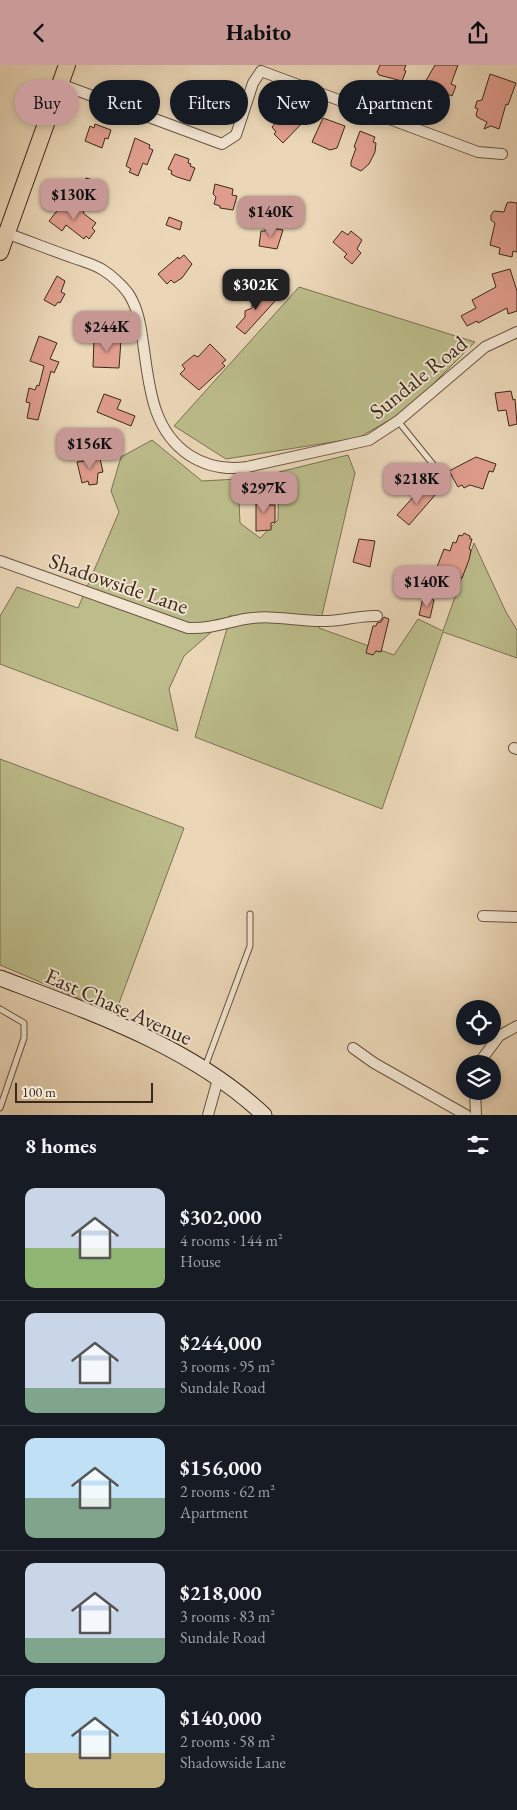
<!DOCTYPE html>
<html lang="en">
<head>
<meta charset="utf-8">
<style>
	body { margin:0; font-family:"EB Garamond",serif; background:#20242c; color:#f1f3f6; height:100vh; display:flex; flex-direction:column; font-size:19px; white-space:nowrap }
	* { box-sizing:border-box; margin:0 }
	p { font-size:16px; color:#9ea1a6 }
	.icon { flex:none; width:28px; height:28px; fill:none; stroke:currentColor; stroke-width:2; stroke-linecap:round; stroke-linejoin:round }
	.map { position:relative; height:1050px; overflow:hidden }
	.details { display:flex; flex-direction:column; background:#171b24; flex:1 }
	.details>* { flex:none }
	.hud { position:absolute; left:15px; top:15px; width:488px; height:45px; display:flex; gap:10px }
	.controls { position:absolute; left:456px; top:935px; display:grid; gap:10px }
	.controls a { display:grid; place-items:center; width:45px; height:45px; border-radius:50%; background:#171b24; box-shadow:0 2px 8px #0003; font-size:25px }
	.scale { position:absolute; left:15px; bottom:12px; width:138px; box-sizing:border-box; padding-left:5px; border:2px solid #3b2819; border-top:0; font-size:14px; line-height:18px; white-space:nowrap; color:#3b2819; -webkit-text-stroke:4px #f2e5d1; paint-order:stroke }
	.price { position:absolute; translate:-50% -42px; padding:0 11px; border-radius:10px; background:#c59692; color:#111; font-size:16px; line-height:32px; filter:drop-shadow(0 1px 2px #0008) }
	.price::after { content:''; position:absolute; left:50%; top:30px; width:15px; height:11px; margin-left:-8px; background:inherit; clip-path:polygon(0 0,100% 0,50% 100%) }
	.price.selected { background:#222; color:#fff }
	ul { padding:0; list-style:none }
	li { display:flex; align-items:center; gap:15px; height:125px; padding:0 25px }
	li+li { border-top:1px solid #363941 }
	li span { display:grid; place-items:center; flex:none; width:140px; height:100px; border-radius:10px; color:#555 }
	li>.icon { margin-inline-start:auto }
	span .icon { width:60px; height:60px; fill:#fffc; stroke-width:1 }
	li b { font-size:21px }
	h2 { display:flex; justify-content:space-between; align-items:center; height:60px; padding:0 25px; font-size:21px }
	.pill { padding:0 18px; border-radius:22px; background:#171b24; box-shadow:0 2px 8px #0003; font-size:18px; line-height:45px }
	.pill.selected { background:#c59692; color:#111 }
	header { display:flex; justify-content:space-between; align-items:center; height:65px; padding:0 25px; background:#c59692; color:#111; font-size:22px; font-weight:700 }
	.map>svg:first-child { display:block }
	.green { fill:#bcbd8b; stroke:#7c7252 }
	.building { fill:#e19e8e; stroke:#3b2819 }
	.lines { fill:none; stroke-linecap:round; stroke-linejoin:round }
	.lane-casing { stroke:#675441; stroke-width:7 }
	.street-casing { stroke:#675441; stroke-width:12 }
	.secondary-casing { stroke:#3b2819; stroke-width:17 }
	.primary-casing { stroke:#3b2819; stroke-width:18 }
	.lane { stroke:#f2e5d1; stroke-width:5 }
	.street { stroke:#f2e5d1; stroke-width:10 }
	.secondary { stroke:#f2e5d1; stroke-width:15 }
	.primary { stroke:#ebd7b8; stroke-width:16 }
	.labels { text-anchor:middle; stroke-width:4; stroke-linejoin:round; paint-order:stroke }
	.street-label { font-size:22px; fill:#3b2819; stroke:#f2e5d1 }
</style>
</head>
<body>
<header><svg class="icon" aria-label="back" viewBox="0 0 24 24"><path d="M15 5l-7 7 7 7"/></svg>Habito<svg class="icon" aria-label="share" viewBox="0 0 24 24"><path d="M12 15V3M7 8l5-5 5 5M5 13v7h14v-7"/></svg></header>
<div class="map">
<svg width="517" height="1050" viewBox="0 0 517 1050">
	<rect width="100%" height="100%" fill="#ebd7b8"/>
	<filter id="stains"><feTurbulence type="fractalNoise" baseFrequency=".004" numOctaves="4"/><feColorMatrix values="0 0 0 0 .2 0 0 0 0 .09 0 0 0 0 .02 0 0 0 .5 -.17"/></filter>
	<radialGradient id="worn" r=".72"><stop offset=".6" stop-color="#630" stop-opacity="0"/><stop offset="1" stop-color="#630" stop-opacity=".3"/></radialGradient>
	<path class="green" d="M299,222L475,277L407,345L358,373L226,394L174,361Z
		M152,375L202,416L238,414L240,458L260,473L278,455L279,407L348,390L355,408L319,563L394,590L418,554L443,566L474,478L506,547L517,565V593L443,567L382,744L195,672L231,550L184,591L169,624L178,666L0,599V551L17,522L78,543L119,447L111,426L121,392Z
		M0,694L184,763L115,949L0,900Z"/>
	<path class="building" d="M380,0H406L404,5L406,6L402,16L379,10L377,7Z
		M435,0H458L451,19L456,21L452,31L424,19Z
		M490,9L516,18L508,40L506,39L499,64L491,61L484,64L487,57L477,52L476,49L478,44L475,43L477,36L482,35Z
		M288,44L294,50L296,48L304,56L283,78L274,69L276,67L272,62Z
		M323,53L345,61L337,83L330,85L312,77Z
		M95,59L111,65L108,74L105,73L102,83L85,76L90,61L94,63Z
		M360,66L375,72L373,77L376,78L375,87L369,99L361,106L351,101V97L356,83L354,82Z
		M135,73L150,80L149,83L153,85L147,100L143,98L138,111L129,107L131,104L126,101Z
		M175,89L189,94L188,98L191,99L190,101L195,103L190,116L177,112L171,109L172,106L168,104Z
		M86,113L96,116L93,127L82,124Z
		M215,119L233,124L232,130L237,131L233,145L220,143V141L214,139L216,132L213,129Z
		M64,137L75,146L79,142L84,146L83,148L96,158L92,163L95,166L89,174L86,171L84,174L66,160L62,166L49,156Z
		M510,137L517,138V187L513,186L512,192L499,189L500,183L490,180L495,158L491,155V150L494,146L504,147L507,138Z
		M169,152L182,157L180,165L166,160Z
		M266,162L283,165L277,184L259,181L261,166H265Z
		M342,166L348,170L351,166L362,175L357,184L361,188L352,199L344,192L347,189L333,177Z
		M184,190L192,199L182,213L174,218L171,215L167,219L158,209L178,192L179,194Z
		M510,204L517,226V246L508,249L507,243L478,258L477,256L467,261L461,251L476,243L472,235L496,222L492,209Z
		M57,211L65,216L61,227L65,229L60,238L58,237L55,241L44,235Z
		M264,224L276,235L245,269L236,262L245,252V246L252,243V238L256,234H260V228Z
		M39,271L57,278L50,294L59,297L54,308L51,306L38,355L27,353L30,338L26,337L29,323L35,325L37,320L39,321L44,301L30,296Z
		M94,274L121,275L119,303L93,302Z
		M210,279L226,295L222,298L225,301L199,325L180,309L185,304L182,300L194,290L198,292Z
		M511,326L513,335L515,334L517,359L509,361L506,345L498,346L495,328Z
		M104,329L121,335L117,344L135,351L131,361L97,347Z
		M99,389L103,407L98,408L97,419L89,420L88,416L82,418L77,397L90,395L89,391Z
		M476,392L496,399L493,407L489,406L483,424L470,420L464,423L462,420L458,422L449,406Z
		M425,419L436,429L409,460L397,450Z
		M256,431H267L268,440H275V457L271,458V465L256,466Z
		M464,468L470,471V474H472L469,484L471,485L469,495L462,513L445,507L437,502L444,484L450,486L453,477L456,478L459,470L462,471Z
		M359,474L375,476L370,502L353,497Z
		M423,533L434,535L430,553L419,550Z
		M384,552L389,554L381,587L376,586L373,590L366,588L373,561H376L377,558L381,557Z"/>
	<g class="lines">
		<defs>
			<path id="lane" d="M398,356L440,408
				M0,944L24,958V973L0,1043
				M205,1002L250,881V849"/>
			<path id="street" d="M60,19L222,79L236,70L253,18L261,6L478,87L502,89
				M3,167C26,175 48,184 71,192C81,196 94,199 103,205C111,210 122,220 128,228C137,241 140,256 142,271C149,314 149,363 189,390C206,401 227,405 247,402L369,375L398,356L485,282L517,267
				M0,496L188,563C209,564 225,558 245,554C272,549 300,557 327,556C344,556 360,550 377,551
				M514,683L517,684
				M483,851L517,852
				M353,983L374,998L466,1050
				M480,999L482,994L499,971L517,961
				M475,1026L476,1050
				M208,1050L218,1014"/>
			<path id="secondary" d="M0,913C92,948 191,981 264,1050"/>
			<path id="primary" d="M0,187L67,0"/>
		</defs>
		<use href="#lane" class="lane-casing"/>
		<use href="#street" class="street-casing"/>
		<use href="#secondary" class="secondary-casing"/>
		<use href="#primary" class="primary-casing"/>
		<use href="#lane" class="lane"/>
		<use href="#street" class="street"/>
		<use href="#secondary" class="secondary"/>
		<use href="#primary" class="primary"/>
	</g>
	<g class="labels">
		<g class="street-label">
			<text transform="translate(418 312) rotate(-39)" y="8">Sundale Road</text>
			<text transform="translate(119 518) rotate(19)" y="8">Shadowside Lane</text>
			<text transform="translate(119 941) rotate(24)" y="8">East Chase Avenue</text>
		</g>
	</g>
	<rect width="100%" height="100%" filter="url(#stains)"/>
	<rect width="100%" height="100%" fill="url(#worn)"/>
</svg>
<div class="controls">
<a><svg class="icon" aria-label="locate" viewBox="0 0 24 24"><circle cx="12" cy="12" r="6"/><path d="M12 2v4M12 18v4M2 12h4M18 12h4"/></svg></a>
<a><svg class="icon" aria-label="layers" viewBox="0 0 24 24"><path d="M12 4l9 5-9 5-9-5zM3 14l9 5 9-5"/></svg></a>
</div>
<div class="scale">100 m</div>
<b class="price" style="left:74px;top:156px">$130K</b>
<b class="price" style="left:271px;top:173px">$140K</b>
<b class="price selected" style="left:256px;top:246px">$302K</b>
<b class="price" style="left:107px;top:288px">$244K</b>
<b class="price" style="left:90px;top:405px">$156K</b>
<b class="price" style="left:417px;top:440px">$218K</b>
<b class="price" style="left:264px;top:449px">$297K</b>
<b class="price" style="left:427px;top:543px">$140K</b>
<div class="hud">
<a class="pill selected">Buy</a>
<a class="pill">Rent</a>
<a class="pill">Filters</a>
<a class="pill">New</a>
<a class="pill">Apartment</a>
</div>
</div>
<section class="details">
<h2>8 homes<svg class="icon" aria-label="filters" viewBox="0 0 24 24"><path d="M4 7h16M4 17h16"/><circle cx="9" cy="7" r="2"/><circle cx="15" cy="17" r="2"/></svg></h2>
<ul>
<li><span style="background:linear-gradient(#c9d6e8 60%,#8fb573 0)"><svg class="icon" aria-label="home" viewBox="0 0 24 24"><path d="M3 11l9-7 9 7M6 9v11h12V9"/></svg></span><div><b>$302,000</b><p>4 rooms · 144 m²</p><p>House</p></div></li>
<li><span style="background:linear-gradient(#c9d6e8 75%,#7fa58c 0)"><svg class="icon" aria-label="home" viewBox="0 0 24 24"><path d="M3 11l9-7 9 7M6 9v11h12V9"/></svg></span><div><b>$244,000</b><p>3 rooms · 95 m²</p><p>Sundale Road</p></div></li>
<li><span style="background:linear-gradient(#bfe0f5 60%,#7fa58c 0)"><svg class="icon" aria-label="home" viewBox="0 0 24 24"><path d="M3 11l9-7 9 7M6 9v11h12V9"/></svg></span><div><b>$156,000</b><p>2 rooms · 62 m²</p><p>Apartment</p></div></li>
<li><span style="background:linear-gradient(#c9d6e8 75%,#7fa58c 0)"><svg class="icon" aria-label="home" viewBox="0 0 24 24"><path d="M3 11l9-7 9 7M6 9v11h12V9"/></svg></span><div><b>$218,000</b><p>3 rooms · 83 m²</p><p>Sundale Road</p></div></li>
<li><span style="background:linear-gradient(#bfe0f5 65%,#c2b280 0)"><svg class="icon" aria-label="home" viewBox="0 0 24 24"><path d="M3 11l9-7 9 7M6 9v11h12V9"/></svg></span><div><b>$140,000</b><p>2 rooms · 58 m²</p><p>Shadowside Lane</p></div></li>
</ul>
</section>
</body>
</html>
